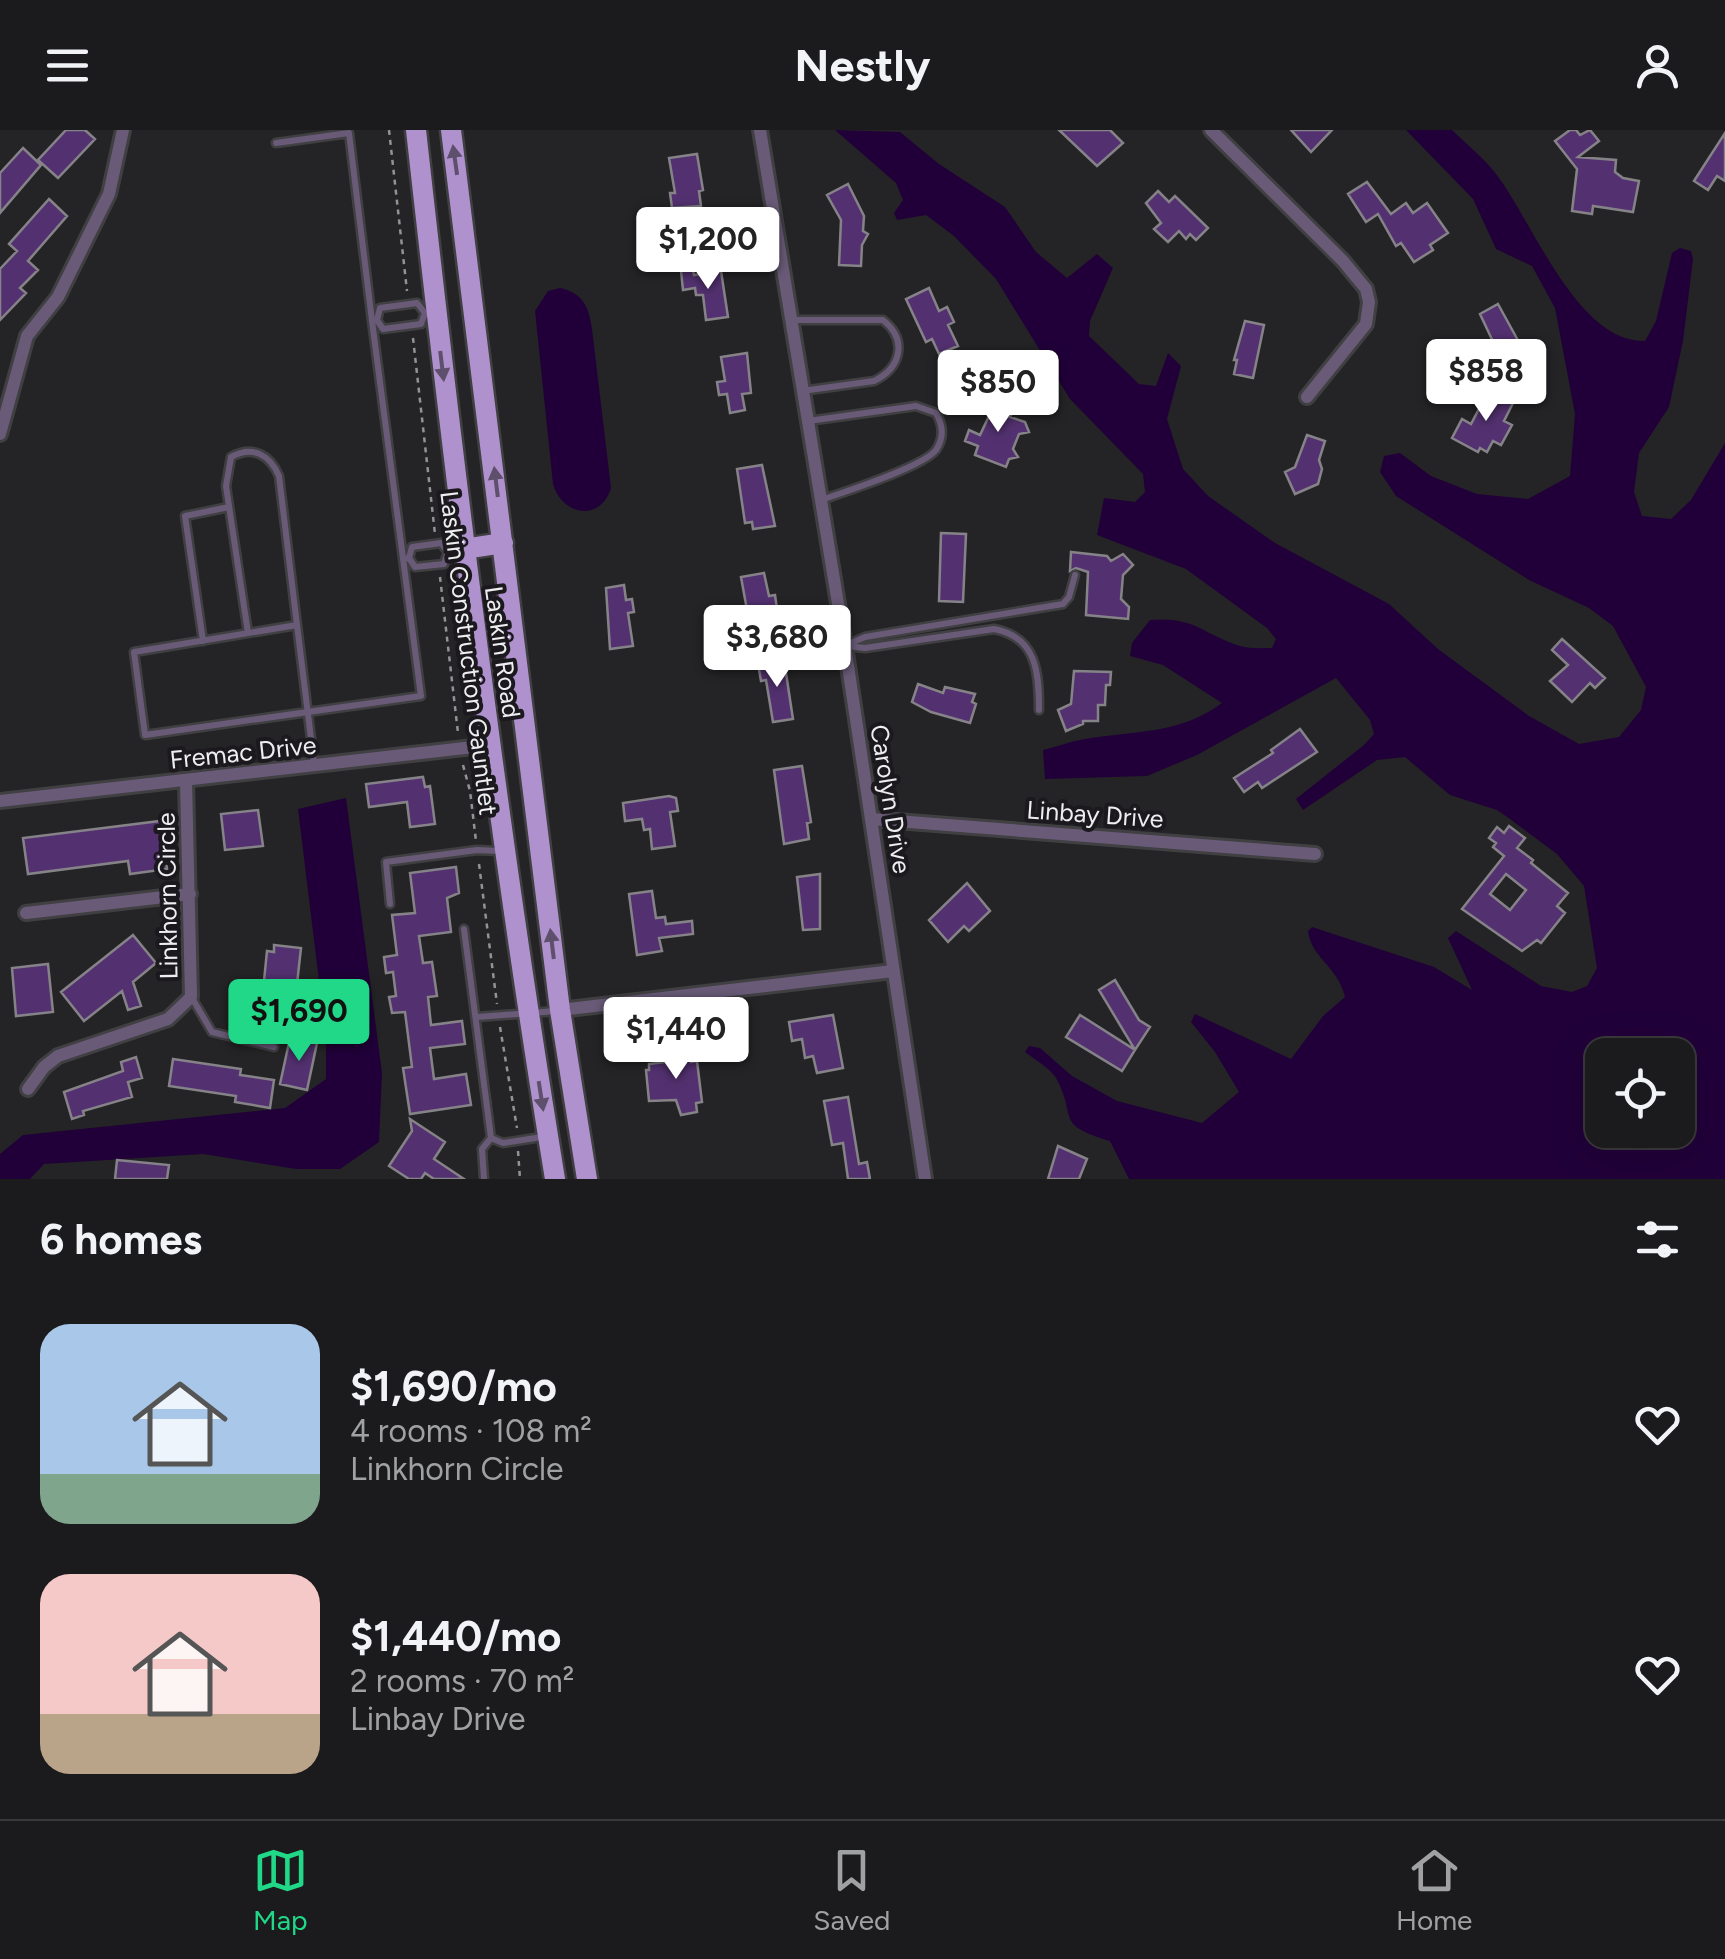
<!DOCTYPE html>
<html lang="en">
<head>
<meta charset="utf-8">
<style>
	body { margin:0; font-family:Figtree,sans-serif; background:#242325; color:#f1f3f6; height:100vh; display:flex; flex-direction:column; font-size:38px; white-space:nowrap }
	* { box-sizing:border-box; margin:0 }
	p { font-size:32px; color:#a0a1a3 }
	.icon { flex:none; width:55px; height:55px; fill:none; stroke:currentColor; stroke-width:2; stroke-linecap:round; stroke-linejoin:round }
	.map { position:relative; height:1049px; overflow:hidden }
	.details { display:flex; flex-direction:column; background:#1b1a1c; flex:1 }
	.details>* { flex:none }
	.controls { position:absolute; left:1585px; top:908px; display:grid; gap:20px }
	.controls a { display:grid; place-items:center; width:110px; height:110px; border-radius:20px; background:#1b1a1c; box-shadow:0 10px 40px #0002,0 0 0 2px #39383b; font-size:50px }
	.price { position:absolute; translate:-50% -85px; padding:0 22px; border-radius:10px; background:#fff; color:#222; font-size:32px; line-height:65px; filter:drop-shadow(0 2px 5px #0008) }
	.price::after { content:''; position:absolute; left:50%; top:60px; width:30px; height:22px; margin-left:-15px; background:inherit; clip-path:polygon(0 0,100% 0,50% 100%) }
	.price.on { background:#20d887; color:#111 }
	ul { padding:0; list-style:none }
	li { display:flex; align-items:center; gap:30px; height:250px; padding:0 40px }
	li span { display:grid; place-items:center; flex:none; width:280px; height:200px; border-radius:30px; color:#555 }
	li>.icon { margin-inline-start:auto }
	span .icon { width:120px; height:120px; fill:#fffc; stroke-width:1 }
	li b { font-size:42px }
	h2 { display:flex; justify-content:space-between; align-items:center; height:120px; padding:0 40px; font-size:42px }
	header { display:flex; justify-content:space-between; align-items:center; height:130px; padding:0 40px; background:#1b1a1c; font-size:45px; font-weight:700 }
	.tab-bar { display:flex; justify-content:space-around; align-items:center; height:140px; border-top:2px solid #39383b; background:#1b1a1c; font-size:28px; color:#a0a1a3 }
	.tab-bar a { display:grid; justify-items:center; gap:5px }
	.tab-bar .on { color:#20d887 }
	.map>svg:first-child { display:block }
	.water { fill:#210039; fill-rule:evenodd }
	.building { fill:#533170; stroke:#858387; stroke-width:2.5; fill-rule:evenodd }
	.lines { fill:none; stroke-linecap:round; stroke-linejoin:round }
	.lane-casing { stroke:#403f42; stroke-width:11 }
	.street-casing { stroke:#403f42; stroke-width:18 }
	.primary-casing { stroke:#403f42; stroke-width:25 }
	.path { stroke:#939295; stroke-width:2.5; stroke-dasharray:5 5; stroke-linecap:butt }
	.lane { stroke:#695b78; stroke-width:6 }
	.street { stroke:#695b78; stroke-width:12 }
	.primary { stroke:#af91cd; stroke-width:20 }
	.oneway { fill:#5e4f6c }
	.labels { text-anchor:middle; stroke-width:8; stroke-linejoin:round; paint-order:stroke }
	.street-label { font-size:25px; fill:#eeedf0; stroke:#1b191d }
</style>
</head>
<body>
<header><svg class="icon" aria-label="menu" viewBox="0 0 24 24"><path d="M4 6h16M4 12h16M4 18h16"/></svg>Nestly<svg class="icon" aria-label="person" viewBox="0 0 24 24"><circle cx="12" cy="8" r="4"/><path d="M4 21q1-7 8-7t8 7"/></svg></header>
<div class="map">
<svg width="1725" height="1049" viewBox="0 0 1725 1049">
	<rect width="100%" height="100%" fill="#242326"/>
	<path class="water" d="M835,0L900,2L939,34L1005,77L1036,122L1067,148L1097,124L1113,138L1090,191L1089,206L1139,254L1156,256L1168,223L1181,236L1167,289L1183,339L1208,366L1275,413L1389,474L1438,519L1529,586L1579,614L1619,607L1641,580L1646,557L1613,496L1589,478L1529,450L1396,366L1380,342L1384,326L1400,323L1431,346L1477,364L1528,369L1570,346L1575,284L1555,178L1532,136L1496,119L1473,69L1406,0H1452C1466,14 1484,28 1496,44C1532,90 1577,213 1645,211L1656,191L1672,123L1680,118L1691,121L1693,129L1683,211L1669,277L1639,323L1634,362L1642,386L1671,389L1691,370L1725,313V1049H1129L1110,1011C1053,994 1078,988 1056,948C1050,938 1034,929 1025,922L1029,916L1040,918L1072,946L1117,971L1202,993L1239,962L1215,922L1191,892L1195,884L1291,929L1323,886L1345,867C1337,835 1311,828 1308,801L1312,797L1434,837L1472,860L1448,808L1456,801L1541,856L1572,862L1587,856L1597,838L1584,756L1557,724L1510,689L1497,680L1450,665L1405,627L1377,630L1303,680L1296,669L1364,615L1374,604L1370,590L1336,548L1197,625L1147,646L1045,649L1043,620C1059,616 1075,610 1091,608C1138,601 1182,603 1222,573L1163,535L1130,526L1132,513L1150,490C1195,486 1202,504 1240,516C1250,519 1262,518 1272,518L1276,509L1267,498L1186,439L1097,405L1104,368L1135,372L1145,362L1143,344L1070,269L996,149L954,106L926,85L897,90L894,83L903,70L896,53ZM1602,925H1678V1000H1602Z
		M560,158C583,163 589,177 592,199L611,358C601,392 562,386 553,354L535,181L548,161Z
		M346,668L382,943L379,1012L340,1039H296L203,1024L44,1034L30,1049H0V1024L23,1005L285,978L326,949V908L298,679Z"/>
	<path class="building" d="M66,0H85L95,9L58,48L38,30Z
		M1059,0H1110L1123,13L1097,36Z
		M1291,0H1332L1311,22Z
		M1570,0H1576L1580,5L1590,0L1599,11L1578,27L1616,30L1615,42L1623,48L1639,51L1633,82L1593,76L1592,84L1572,81L1577,39L1555,11Z
		M1725,3V51L1717,46L1708,60L1694,51Z
		M23,18L41,35L0,83V43Z
		M697,24L703,60L699,61L701,76L672,78L670,63H675L669,28Z
		M1367,52L1391,84L1406,73L1413,83L1427,73L1448,103L1430,115L1433,120L1414,132L1401,113L1396,116L1378,84L1366,92L1348,64Z
		M848,54L864,86L863,101L868,104L862,115L861,136L839,135L841,90L827,65Z
		M1158,61L1169,72L1175,66L1208,98L1196,110L1190,104L1186,109L1179,101L1168,112L1154,99L1161,93L1146,73Z
		M49,69L67,86L28,131L38,140L20,158L26,163L0,190V139L17,121L9,114Z
		M693,139L694,145L721,141L728,187L706,190L703,165H696L695,158L683,160L681,141Z
		M929,158L939,181L947,177L954,192L948,195L958,216L939,224L932,209L926,212L906,169Z
		M1498,174L1526,225L1505,237L1480,184Z
		M1245,191L1264,195L1253,248L1234,244L1237,230H1234Z
		M747,223L751,263L742,264L745,280L730,283L727,264L719,265L717,252L725,251L721,227Z
		M1489,260L1513,273L1504,291L1512,295L1501,315L1493,311L1487,322L1480,318L1478,322L1452,308L1462,289L1471,294Z
		M997,269L1015,276L1010,287L1025,292L1029,302L1019,304L1013,319L1018,327L1009,329L1006,337L975,325L978,316L965,311L969,300L980,305Z
		M1307,305L1325,311L1319,330L1322,339L1318,354L1295,364L1285,342L1295,337Z
		M762,335L775,396L753,399L752,392L745,393L737,339Z
		M941,403L966,404L963,472L939,471Z
		M1071,422L1107,426L1111,431L1123,424L1133,435L1123,445L1121,469L1129,477L1128,489L1086,485L1088,442L1076,438L1070,441Z
		M764,443L769,466L775,465L778,486L773,487L775,498L709,506L706,487L747,480L741,447Z
		M624,455L626,470L632,469L634,482L628,483L633,516L610,519L606,458Z
		M1562,509L1605,548L1595,558L1590,553L1572,572L1550,551L1568,535L1552,520Z
		M784,530L793,589L773,592L766,550L761,551L758,534Z
		M1074,541L1111,542L1110,555H1106L1105,575H1098V591H1083V594L1066,601L1058,580L1071,574Z
		M918,554L943,563L945,557L975,564L972,572L976,574L970,593L931,582L912,572Z
		M1300,599L1317,622L1262,658L1258,652L1244,662L1234,648L1273,623L1271,620Z
		M802,636L811,692L807,693L809,709L784,714L774,640Z
		M423,647L425,657L430,656L435,694L410,697L407,672L369,677L366,654Z
		M669,666L676,668L678,681L670,682L675,716L652,719L650,699L644,700L642,689L625,691L623,673Z
		M258,680L263,716L225,720L221,684Z
		M160,691L167,739L130,744L128,731L28,744L23,708Z
		M1509,696L1525,708L1517,718L1533,730L1531,733L1568,763L1557,776L1565,783L1541,813L1537,810L1522,821L1462,779L1504,726L1493,717L1496,713L1489,708L1497,697L1504,703ZM1506,744L1526,760L1510,780L1490,764Z
		M456,737L459,763L447,768L451,802L419,806L423,833L432,832L437,866L428,867L431,895L462,891L465,914L430,918L434,949L466,944L471,975L410,984L403,938L412,937L405,882L392,883L389,867L396,866L393,842L386,843L384,827L397,825L392,785L415,783L410,743Z
		M820,744V799L803,800L797,747Z
		M967,753L990,781L969,801L964,796L948,812L929,790Z
		M652,761L656,788L665,787L666,794L692,791L693,804L659,808L662,821L637,825L629,764Z
		M133,805L156,833L133,852L141,876L128,880L122,861L84,891L61,862Z
		M274,815L301,818L294,881L268,879V872L262,871L267,821L274,822Z
		M48,834L53,882L16,886L12,838Z
		M1115,850L1139,890L1150,897L1135,920L1099,860Z
		M833,885L843,938L817,943L813,926L805,928L802,909L792,911L789,892Z
		M1080,885L1135,920L1122,941L1066,907Z
		M290,908L317,913L307,960L280,954Z
		M685,919L690,920L691,932L697,931L702,972L696,973L697,982L681,985L676,970L649,971L646,940H649V934L674,931L673,922Z
		M136,927L142,948L128,952L132,967L83,981L84,985L72,989L64,962L123,941L121,932Z
		M173,929L241,939L240,945L274,950L270,978L235,972L236,966L169,956Z
		M848,967L859,1034L867,1032L870,1049H848L843,1013L832,1015L824,971Z
		M410,989L445,1012L434,1029L464,1049H434L425,1043L421,1049H409L389,1036L412,1001Z
		M1058,1016L1087,1029L1079,1049H1048Z
		M117,1030L169,1035L167,1049H115Z"/>
	<g class="lines">
		<defs>
			<path id="lane" d="M276,13L349,3L372,191L377,190L383,199L421,194L425,183
				M377,190L380,178L417,173L425,183
				M791,190H883C908,210 901,238 874,251L802,261
				M808,291L916,276L936,283C943,295 944,308 936,320C923,337 844,362 821,370
				M409,428L412,417L441,413L448,422
				M403,429L409,428L415,437L444,434L448,422
				M297,495L314,633
				M248,503L226,356L231,327C253,315 270,325 279,346L297,495L134,522L145,605L421,566L372,191
				M203,511L185,386L229,377
				M846,515L865,507L1063,474L1069,467L1075,445
				M847,516L865,518L994,499C1037,507 1039,543 1039,580
				M390,774L386,732L477,720L499,721
				M464,799L491,1008L503,1013L542,1007
				M192,868L212,902L274,917
				M477,887L556,881
				M484,1049L482,1019L491,1008"/>
			<path id="street" d="M760,0L845,516L925,1049
				M1211,0L1343,131L1366,159L1369,172L1366,194L1307,267
				M0,304L27,206L58,167L109,64L123,0
				M0,671L491,615
				M871,689L1315,724
				M26,783L190,764
				M560,880L893,841
				M28,959L44,937L58,926L168,889L191,867L186,651"/>
			<path id="primary" d="M416,0C455,351 498,701 555,1049
				M451,0L560,880L587,1049
				M464,419L503,413"/>
		</defs>
		<use href="#lane" class="lane-casing"/>
		<use href="#street" class="street-casing"/>
		<use href="#primary" class="primary-casing"/>
		<path class="path" d="M389,0L407,161
			M413,208L435,404
			M440,447L458,603
			M463,635L470,661L476,711
			M479,734L497,874
			M500,897L517,998
			M518,1021L520,1049"/>
		<use href="#lane" class="lane"/>
		<use href="#street" class="street"/>
		<use href="#primary" class="primary"/>
	</g>
	<defs><path id="oneway-solid" d="M-6-.8H1V-3.2L6.5 0L1 3.2V.8H-6Z" transform="scale(2.5)"/></defs>
	<g class="oneway">
		<use href="#oneway-solid" transform="translate(455 30) rotate(-98)"/>
		<use href="#oneway-solid" transform="translate(442 236) rotate(83)"/>
		<use href="#oneway-solid" transform="translate(496 352) rotate(-97)"/>
		<use href="#oneway-solid" transform="translate(552 814) rotate(-97)"/>
		<use href="#oneway-solid" transform="translate(541 966) rotate(81)"/>
	</g>
	<g class="labels">
		<g class="street-label">
			<text transform="translate(503 522) rotate(82)" y="9">Laskin Road</text>
			<text transform="translate(469 523) rotate(83)" y="9">Laskin Construction Gauntlet</text>
			<text transform="translate(243 622) rotate(-6)" y="9">Fremac Drive</text>
			<text transform="translate(891 669) rotate(81)" y="9">Carolyn Drive</text>
			<text transform="translate(1095 684) rotate(4)" y="9">Linbay Drive</text>
			<text transform="translate(167 766) rotate(-91)" y="9">Linkhorn Circle</text>
		</g>
	</g>
</svg>
<div class="controls">
<a><svg class="icon" aria-label="locate" viewBox="0 0 24 24"><circle cx="12" cy="12" r="6"/><path d="M12 2v4M12 18v4M2 12h4M18 12h4"/></svg></a>
</div>
<b class="price" style="left:708px;top:162px">$1,200</b>
<b class="price" style="left:1486px;top:294px">$858</b>
<b class="price" style="left:998px;top:305px">$850</b>
<b class="price" style="left:777px;top:560px">$3,680</b>
<b class="price on" style="left:299px;top:934px">$1,690</b>
<b class="price" style="left:676px;top:952px">$1,440</b>
</div>
<section class="details">
<h2>6 homes<svg class="icon" aria-label="filters" viewBox="0 0 24 24"><path d="M4 7h16M4 17h16"/><circle cx="9" cy="7" r="2"/><circle cx="15" cy="17" r="2"/></svg></h2>
<ul>
<li><span style="background:linear-gradient(#a9c7e8 75%,#7fa58c 0)"><svg class="icon" aria-label="home" viewBox="0 0 24 24"><path d="M3 11l9-7 9 7M6 9v11h12V9"/></svg></span><div><b>$1,690/mo</b><p>4 rooms · 108 m²</p><p>Linkhorn Circle</p></div><svg class="icon" aria-label="heart" viewBox="0 0 24 24"><path d="M12 20l-8-8c-3-5 5-10 8-4 3-6 11-1 8 4z"/></svg></li>
<li><span style="background:linear-gradient(#f6c9c9 70%,#b9a48a 0)"><svg class="icon" aria-label="home" viewBox="0 0 24 24"><path d="M3 11l9-7 9 7M6 9v11h12V9"/></svg></span><div><b>$1,440/mo</b><p>2 rooms · 70 m²</p><p>Linbay Drive</p></div><svg class="icon" aria-label="heart" viewBox="0 0 24 24"><path d="M12 20l-8-8c-3-5 5-10 8-4 3-6 11-1 8 4z"/></svg></li>
</ul>
</section>
<nav class="tab-bar">
<a class="on"><svg class="icon" aria-label="map" viewBox="0 0 24 24"><path d="M3 6l6-2 6 2 6-2v14l-6 2-6-2-6 2zM9 4v14M15 6v14"/></svg>Map</a>
<a><svg class="icon" aria-label="saved" viewBox="0 0 24 24"><path d="M7 4h10v16l-5-4-5 4z"/></svg>Saved</a>
<a><svg class="icon" aria-label="home" viewBox="0 0 24 24"><path d="M3 11l9-7 9 7M6 9v11h12V9"/></svg>Home</a>
</nav>
</body>
</html>
